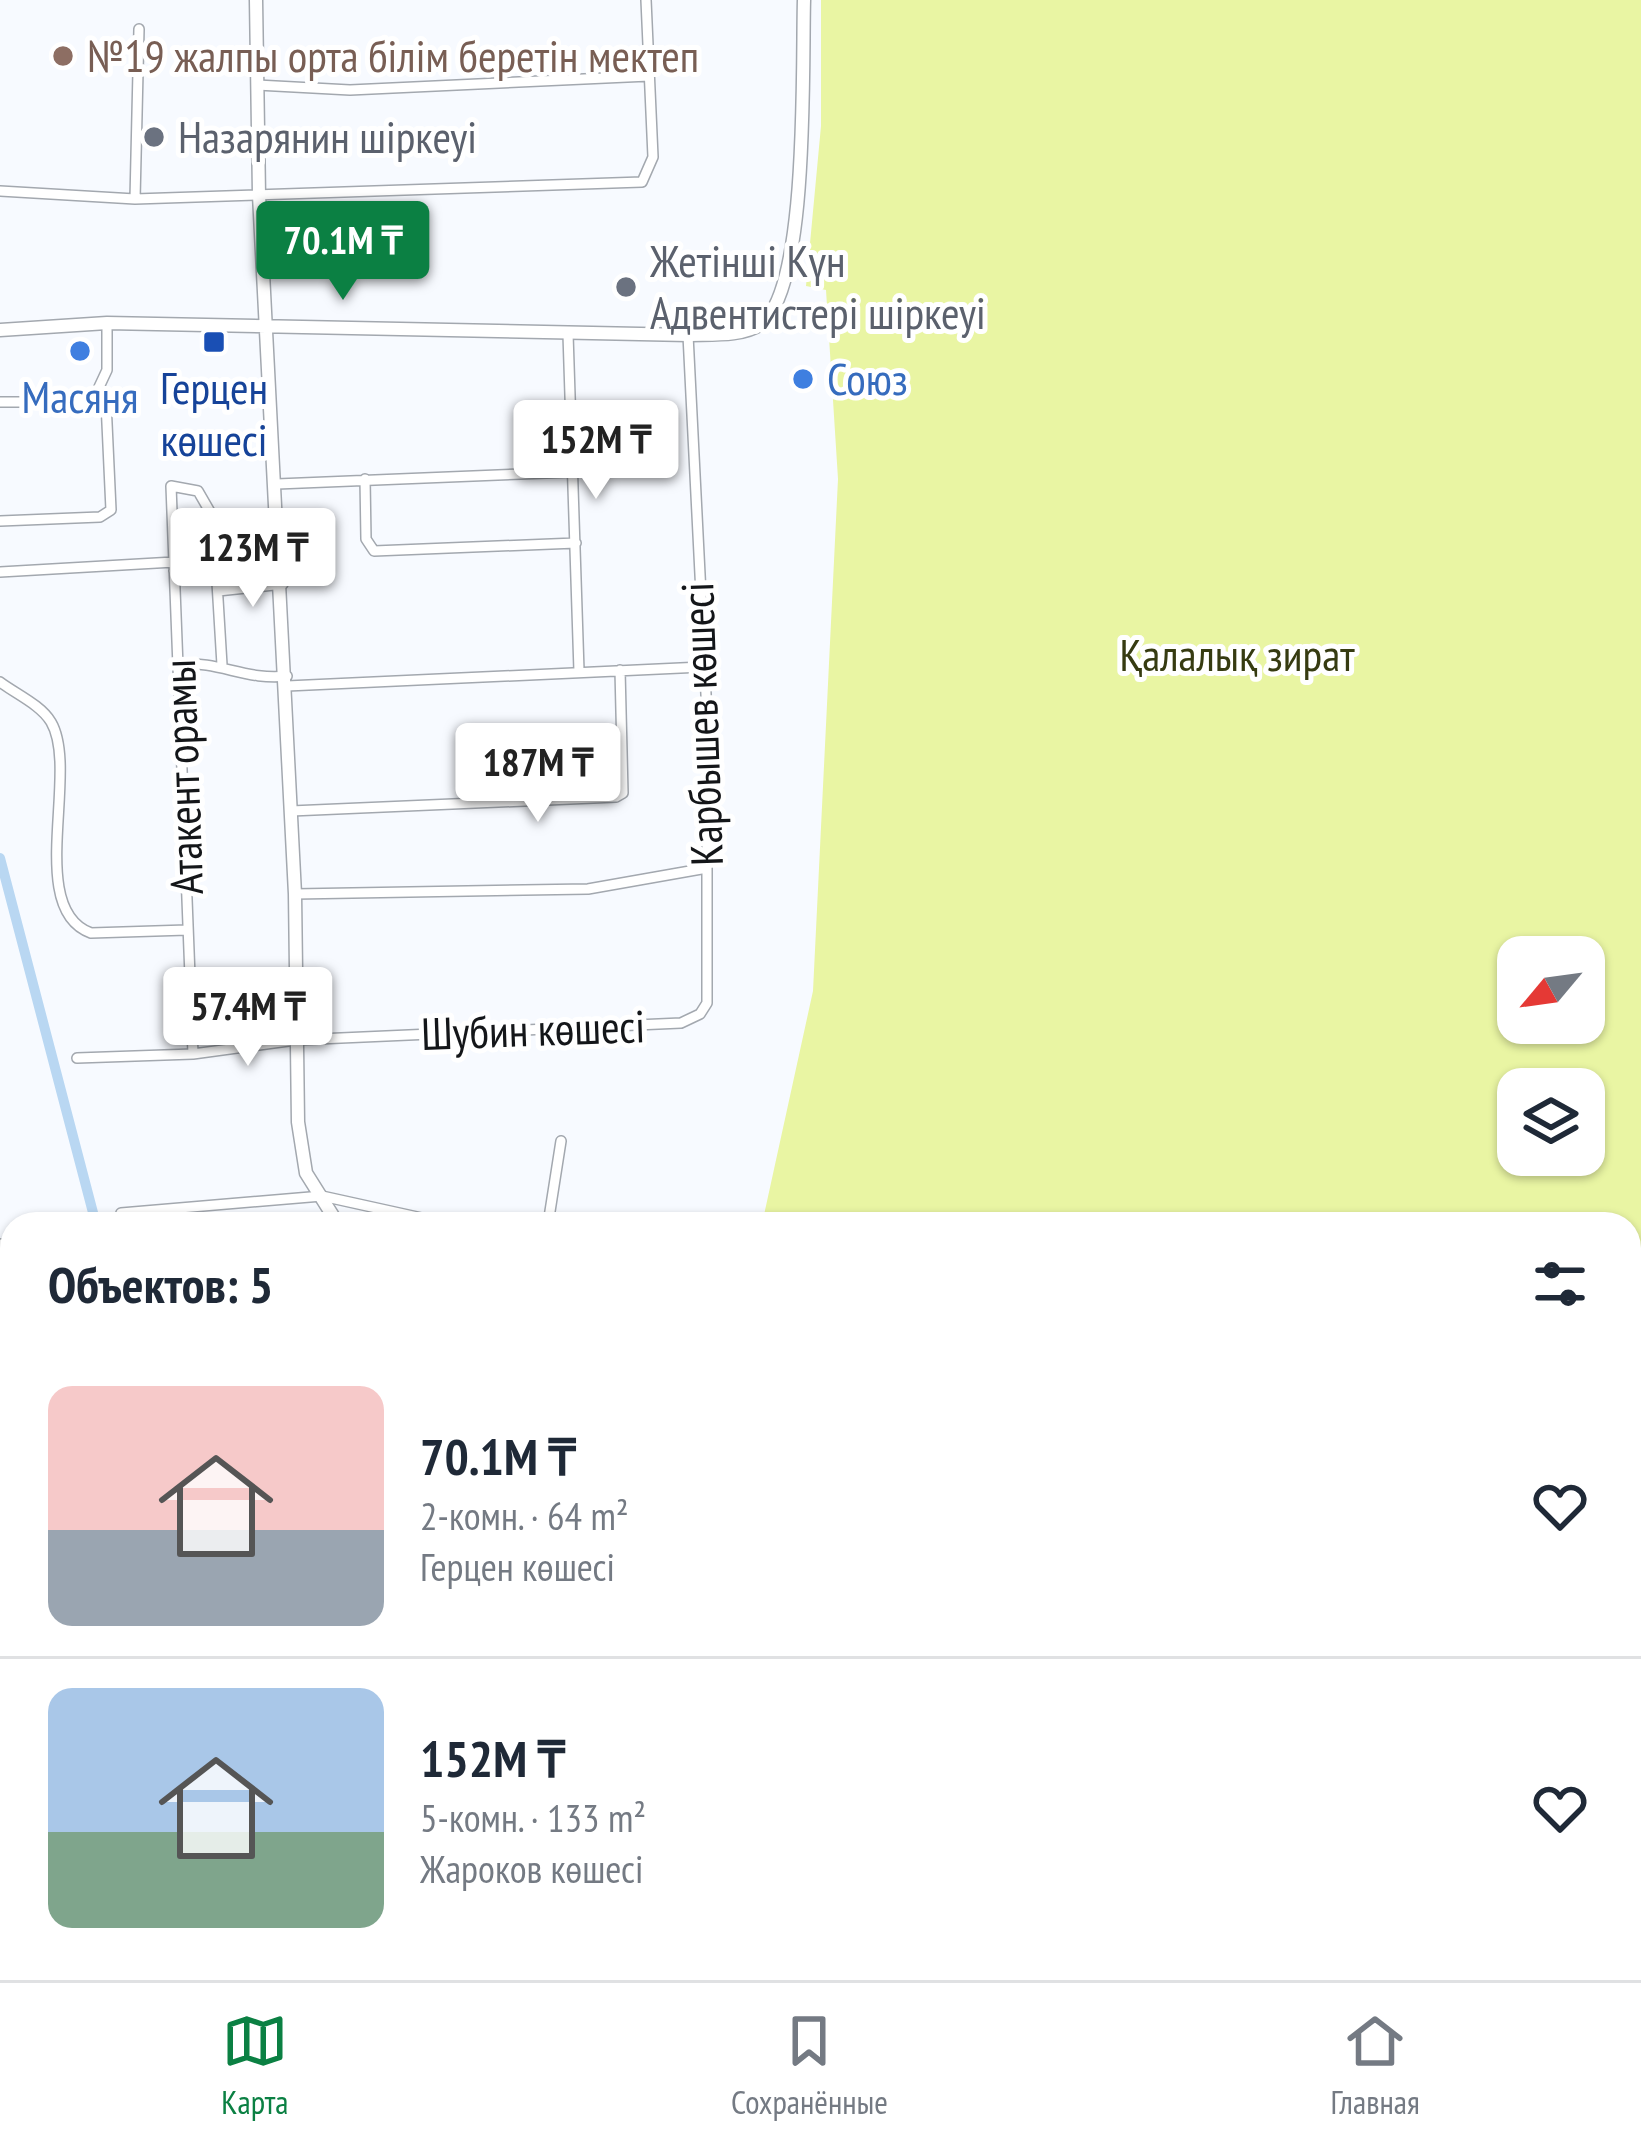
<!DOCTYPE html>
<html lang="ru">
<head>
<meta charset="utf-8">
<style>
	body { margin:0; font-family:"PT Sans Narrow",sans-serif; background:#f6f6f7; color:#1f2937; height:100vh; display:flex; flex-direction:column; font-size:45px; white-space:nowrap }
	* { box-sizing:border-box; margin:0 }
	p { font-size:39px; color:#747a83 }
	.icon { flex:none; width:66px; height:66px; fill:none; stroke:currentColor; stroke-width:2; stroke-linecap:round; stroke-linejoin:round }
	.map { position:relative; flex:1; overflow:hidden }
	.drawer { position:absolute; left:0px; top:1212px; width:1641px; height:768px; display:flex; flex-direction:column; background:#fff; border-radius:36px 36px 0 0; box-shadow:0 3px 9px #0004 }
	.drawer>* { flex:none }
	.needle { width:78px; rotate:241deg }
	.fabs { position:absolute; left:1497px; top:936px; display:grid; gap:24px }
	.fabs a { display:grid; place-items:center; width:108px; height:108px; border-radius:24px; background:#fff; box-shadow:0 3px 9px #0004; font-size:60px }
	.price { position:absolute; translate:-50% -102px; padding:0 27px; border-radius:12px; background:#fff; color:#222; font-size:39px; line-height:78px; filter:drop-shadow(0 3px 6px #0008) }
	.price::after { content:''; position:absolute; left:50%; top:72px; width:36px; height:27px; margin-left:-18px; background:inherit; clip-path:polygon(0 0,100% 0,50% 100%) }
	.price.current { background:#0b8043; color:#fff }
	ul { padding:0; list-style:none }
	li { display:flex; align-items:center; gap:36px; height:300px; padding:0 48px }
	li+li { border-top:3px solid #e0e1e3 }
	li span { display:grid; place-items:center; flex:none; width:336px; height:240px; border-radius:24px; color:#555 }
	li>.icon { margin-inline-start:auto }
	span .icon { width:144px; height:144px; fill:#fffc; stroke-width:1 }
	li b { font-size:51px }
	h2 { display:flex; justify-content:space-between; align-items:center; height:144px; padding:0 48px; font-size:51px }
	.tabs { display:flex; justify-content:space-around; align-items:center; height:168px; border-top:3px solid #e0e1e3; background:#fff; font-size:33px; color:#747a83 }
	.tabs a { display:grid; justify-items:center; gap:6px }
	.tabs .current { color:#0b8043 }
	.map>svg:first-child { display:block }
	.green { fill:#e9f5a3; fill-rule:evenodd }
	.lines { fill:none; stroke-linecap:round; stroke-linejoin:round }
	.canal { stroke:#b9d7f2; stroke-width:10 }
	.minor-casing { stroke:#a3a8af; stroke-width:12 }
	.tertiary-casing { stroke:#a3a8af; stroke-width:15 }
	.minor { stroke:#fff; stroke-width:9 }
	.tertiary { stroke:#fff; stroke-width:12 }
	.education-dot { fill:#8d6e63; stroke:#fff; stroke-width:4.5 }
	.worship-dot { fill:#6b7280; stroke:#fff; stroke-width:4.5 }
	.transit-dot { fill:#1a4fb4; stroke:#fff; stroke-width:4.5 }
	.shop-dot { fill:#3f7fe0; stroke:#fff; stroke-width:4.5 }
	.labels { text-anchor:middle; stroke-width:10; stroke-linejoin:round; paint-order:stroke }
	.education-label { font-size:45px; fill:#785e54; stroke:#fff; text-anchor:start }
	.worship-label { font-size:45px; fill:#5b616d; stroke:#fff; text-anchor:start }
	.shop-label { font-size:45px; fill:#366cbe; stroke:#fff; text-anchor:start }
	.transit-label { font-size:45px; fill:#164399; stroke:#fff }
	.park-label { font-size:45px; fill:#363b11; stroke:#fff }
	.street-label { font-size:45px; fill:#141619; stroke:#fff }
</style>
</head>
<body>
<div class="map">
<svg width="1641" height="1980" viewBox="0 0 1641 1980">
	<rect width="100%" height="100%" fill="#f7faff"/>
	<path class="green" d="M821,0H1641V1731L1629,1734V1224H762L813,991L838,479L826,290L806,286L821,126ZM1518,957H1584V1023H1518ZM1518,1089H1584V1155H1518Z"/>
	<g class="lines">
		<path class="canal" d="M0,858L96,1224
			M285,1968L289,1980"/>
		<defs>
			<path id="minor" d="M257,85L350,90L649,76
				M0,191L135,199L642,182L653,157L646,0
				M135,199L139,29
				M568,334L579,671
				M93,400L107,370V323
				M0,402H106L111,510L100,517L0,521
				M365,479L366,539L374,551L576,543
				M277,484L572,472
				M174,571L217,578
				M0,572L174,562
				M218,591L283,584
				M180,664C219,661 248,681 287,676
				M0,682C16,694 41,705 51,722C80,771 25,909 91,933L187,930
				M287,686L702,667
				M291,811L616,797L623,793L620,670
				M295,894L588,889L707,868
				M193,1054L171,486L198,491L213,517L222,665
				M77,1058L193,1054L296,1040L681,1023L700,1014L707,1003V714L688,335
				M121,1213L322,1196L449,1224
				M548,1224L561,1141
				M0,1244L12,1247
				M386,1968L387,1980
				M464,1968L465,1980
				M492,1968V1980
				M432,1980V1968"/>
			<path id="tertiary" d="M256,0L259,195L295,894L298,1122L306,1173L338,1224
				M0,330L107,323L688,335C710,334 742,337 761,324C809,289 802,64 804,0
				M1629,1854L1641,1851
				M332,1980L336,1968
				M1187,1980L1229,1968"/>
		</defs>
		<use href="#minor" class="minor-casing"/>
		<use href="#tertiary" class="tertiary-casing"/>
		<use href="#minor" class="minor"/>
		<use href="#tertiary" class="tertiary"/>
	</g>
	<circle class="education-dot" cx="63" cy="56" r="12"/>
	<g class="worship-dot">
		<circle cx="154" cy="137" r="12"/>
		<circle cx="626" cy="287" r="12"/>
	</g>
	<rect class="transit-dot" x="202" y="330" width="24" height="24" rx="6"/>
	<g class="shop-dot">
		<circle cx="80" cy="351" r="12"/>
		<circle cx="803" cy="379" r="12"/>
	</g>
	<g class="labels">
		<g class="education-label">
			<text x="87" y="72">№19 жалпы орта білім беретін мектеп</text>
		</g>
		<g class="worship-label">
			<text x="178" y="153">Назарянин шіркеуі</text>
			<text x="650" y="277">Жетінші Күн<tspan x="650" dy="52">Адвентистері шіркеуі</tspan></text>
		</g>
		<g class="shop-label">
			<text x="827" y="395">Союз</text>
			<text x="80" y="413" text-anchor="middle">Масяня</text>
		</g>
		<g class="transit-label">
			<text x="214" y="404">Герцен<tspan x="214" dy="52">көшесі</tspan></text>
		</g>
		<g class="park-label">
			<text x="1237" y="671">Қалалық зират</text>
		</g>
		<g class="street-label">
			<text transform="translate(702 724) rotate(-92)" y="16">Карбышев көшесі</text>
			<text transform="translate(183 777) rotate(-92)" y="16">Атакент орамы</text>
			<text transform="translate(533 1030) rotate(-2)" y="16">Шубин көшесі</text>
		</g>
	</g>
</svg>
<div class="fabs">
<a><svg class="needle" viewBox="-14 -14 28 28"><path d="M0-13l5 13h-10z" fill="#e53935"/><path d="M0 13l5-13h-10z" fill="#747a83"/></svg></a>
<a><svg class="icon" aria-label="layers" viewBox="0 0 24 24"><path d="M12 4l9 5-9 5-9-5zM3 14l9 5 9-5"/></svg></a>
</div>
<b class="price current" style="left:343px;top:303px">70.1M ₸</b>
<b class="price" style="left:596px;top:502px">152M ₸</b>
<b class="price" style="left:253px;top:610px">123M ₸</b>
<b class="price" style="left:538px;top:825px">187M ₸</b>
<b class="price" style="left:248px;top:1069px">57.4M ₸</b>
<section class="drawer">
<h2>Объектов: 5<svg class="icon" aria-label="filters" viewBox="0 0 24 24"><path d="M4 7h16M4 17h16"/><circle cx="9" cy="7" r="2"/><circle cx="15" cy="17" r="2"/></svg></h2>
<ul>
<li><span style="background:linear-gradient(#f6c9c9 60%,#9aa5b1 0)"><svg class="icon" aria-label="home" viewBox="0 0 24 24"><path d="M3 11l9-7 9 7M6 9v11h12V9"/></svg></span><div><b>70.1M ₸</b><p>2-комн. · 64 m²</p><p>Герцен көшесі</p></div><svg class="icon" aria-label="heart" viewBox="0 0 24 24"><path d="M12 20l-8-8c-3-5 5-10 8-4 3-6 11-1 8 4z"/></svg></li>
<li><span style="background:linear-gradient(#a9c7e8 60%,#7fa58c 0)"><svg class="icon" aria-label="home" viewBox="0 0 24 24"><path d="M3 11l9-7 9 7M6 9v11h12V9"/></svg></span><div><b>152M ₸</b><p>5-комн. · 133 m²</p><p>Жароков көшесі</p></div><svg class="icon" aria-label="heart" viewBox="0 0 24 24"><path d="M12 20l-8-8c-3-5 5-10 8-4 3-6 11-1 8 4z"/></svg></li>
</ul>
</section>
</div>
<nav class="tabs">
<a class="current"><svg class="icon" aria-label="map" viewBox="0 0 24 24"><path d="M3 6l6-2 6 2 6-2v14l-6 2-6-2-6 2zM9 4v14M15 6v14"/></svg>Карта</a>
<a><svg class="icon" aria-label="saved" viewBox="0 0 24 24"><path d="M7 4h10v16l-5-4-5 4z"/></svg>Сохранённые</a>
<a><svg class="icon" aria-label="home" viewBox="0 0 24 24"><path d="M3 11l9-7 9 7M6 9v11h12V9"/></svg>Главная</a>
</nav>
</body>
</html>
